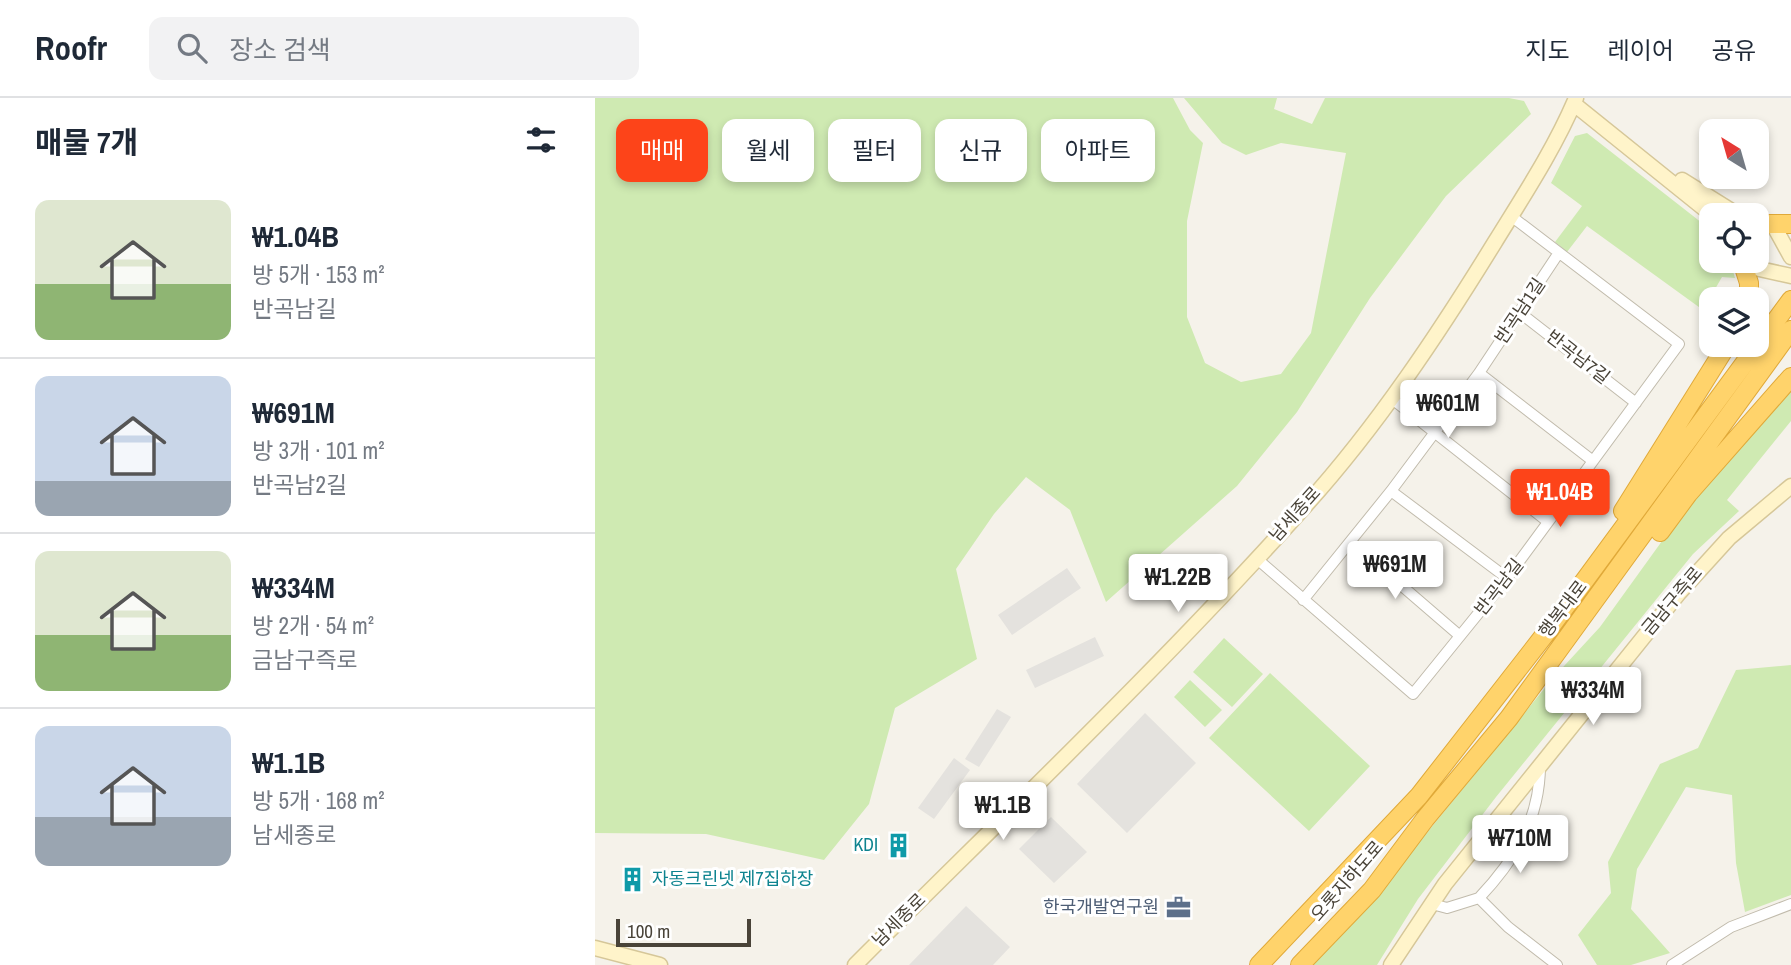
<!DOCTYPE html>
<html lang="ko">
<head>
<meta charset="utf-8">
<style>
	body { margin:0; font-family:"Archivo Narrow","Noto Sans KR",sans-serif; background:#f2f2f3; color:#1f2937; height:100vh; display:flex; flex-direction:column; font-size:26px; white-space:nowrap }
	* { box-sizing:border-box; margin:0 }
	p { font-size:23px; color:#747a83 }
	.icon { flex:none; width:38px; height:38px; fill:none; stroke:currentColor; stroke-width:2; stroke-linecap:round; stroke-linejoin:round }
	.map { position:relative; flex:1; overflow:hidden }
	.side { display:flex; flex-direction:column; background:#fff; width:595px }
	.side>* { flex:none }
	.guide { position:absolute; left:21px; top:21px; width:665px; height:63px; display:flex; gap:14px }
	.needle { width:46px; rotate:323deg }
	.controls { position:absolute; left:1104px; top:21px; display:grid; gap:14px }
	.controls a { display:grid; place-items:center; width:70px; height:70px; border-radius:14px; background:#fff; box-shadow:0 4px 10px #0003; font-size:35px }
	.scale { position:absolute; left:21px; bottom:18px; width:135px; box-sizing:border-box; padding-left:7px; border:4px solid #494338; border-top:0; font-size:19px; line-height:24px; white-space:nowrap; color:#494338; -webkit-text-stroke:5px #fff; paint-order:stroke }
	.price { position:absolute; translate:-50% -60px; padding:0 16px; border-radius:7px; background:#fff; color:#222; font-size:23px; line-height:46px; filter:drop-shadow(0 2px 4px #0008) }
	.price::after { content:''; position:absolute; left:50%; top:42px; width:21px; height:16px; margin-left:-10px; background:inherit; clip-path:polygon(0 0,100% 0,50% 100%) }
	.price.active { background:#fd4419; color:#fff }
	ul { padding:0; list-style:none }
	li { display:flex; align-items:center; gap:21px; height:175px; padding:0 35px }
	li+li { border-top:2px solid #e0e1e3 }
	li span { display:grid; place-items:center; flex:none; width:196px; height:140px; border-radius:14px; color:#555 }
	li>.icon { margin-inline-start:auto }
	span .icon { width:84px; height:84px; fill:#fffc; stroke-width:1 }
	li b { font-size:30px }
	h2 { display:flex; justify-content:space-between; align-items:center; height:84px; padding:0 35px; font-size:30px }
	.chip { padding:0 24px; border-radius:14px; background:#fff; box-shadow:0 4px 10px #0003; font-size:24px; line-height:63px }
	.chip.active { background:#fd4419; color:#fff }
	header { display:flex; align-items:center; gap:42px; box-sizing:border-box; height:98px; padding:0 35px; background:#fff; border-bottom:2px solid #e0e1e3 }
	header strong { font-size:33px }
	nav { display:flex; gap:38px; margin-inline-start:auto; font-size:24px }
	.search { width:490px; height:63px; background:#f2f2f3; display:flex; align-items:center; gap:18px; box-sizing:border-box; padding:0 24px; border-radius:14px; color:#747a83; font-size:26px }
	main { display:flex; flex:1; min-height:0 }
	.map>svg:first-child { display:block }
	.green { fill:#cfeab2 }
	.parking { fill:#e4e2de }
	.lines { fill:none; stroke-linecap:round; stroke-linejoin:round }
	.street-casing { stroke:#c1bbac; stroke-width:12 }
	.secondary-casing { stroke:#d6c799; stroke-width:17 }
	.highway-casing { stroke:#e0a939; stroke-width:20 }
	.street { stroke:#fff; stroke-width:10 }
	.secondary { stroke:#fff4ca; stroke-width:14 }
	.highway { stroke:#ffd36b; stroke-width:18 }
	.labels { text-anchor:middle; stroke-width:6; stroke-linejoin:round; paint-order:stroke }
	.street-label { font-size:18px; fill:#494338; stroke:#fff }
	.culture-label { font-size:18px; fill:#0d838f; stroke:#fff; text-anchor:end }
	.service-label { font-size:18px; fill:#4e5e75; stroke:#fff; text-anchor:end }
</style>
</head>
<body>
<header>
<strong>Roofr</strong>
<div class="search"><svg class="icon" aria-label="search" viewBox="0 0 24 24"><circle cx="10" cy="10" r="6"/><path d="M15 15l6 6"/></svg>장소 검색</div>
<nav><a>지도</a><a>레이어</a><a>공유</a></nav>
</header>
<main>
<section class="side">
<h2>매물 7개<svg class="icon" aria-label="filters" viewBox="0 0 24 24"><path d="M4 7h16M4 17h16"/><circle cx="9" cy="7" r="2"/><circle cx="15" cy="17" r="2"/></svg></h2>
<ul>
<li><span style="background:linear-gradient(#dfe7d0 60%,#8fb573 0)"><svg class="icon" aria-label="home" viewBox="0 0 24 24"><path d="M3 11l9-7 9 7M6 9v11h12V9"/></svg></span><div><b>₩1.04B</b><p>방 5개 · 153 m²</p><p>반곡남길</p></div></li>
<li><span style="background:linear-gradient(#c9d6e8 75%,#9aa5b1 0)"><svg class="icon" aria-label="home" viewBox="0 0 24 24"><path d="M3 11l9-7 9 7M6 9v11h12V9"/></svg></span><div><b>₩691M</b><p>방 3개 · 101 m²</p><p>반곡남2길</p></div></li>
<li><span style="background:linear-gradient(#dfe7d0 60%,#8fb573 0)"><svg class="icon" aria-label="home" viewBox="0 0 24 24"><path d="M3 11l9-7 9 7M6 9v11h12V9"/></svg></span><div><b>₩334M</b><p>방 2개 · 54 m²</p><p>금남구즉로</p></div></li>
<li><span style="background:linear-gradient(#c9d6e8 65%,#9aa5b1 0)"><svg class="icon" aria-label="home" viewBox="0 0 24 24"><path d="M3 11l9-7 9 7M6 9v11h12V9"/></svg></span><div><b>₩1.1B</b><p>방 5개 · 168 m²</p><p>남세종로</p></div></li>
</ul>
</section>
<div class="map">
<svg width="1196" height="867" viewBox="0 0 1196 867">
	<rect width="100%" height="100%" fill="#f5f2ea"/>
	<path class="green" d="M0,0H578L595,32L608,45L592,123V219L610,265L646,284L686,276L716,235L751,55L686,45L651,57L627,45L589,0H682L679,11L717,26L730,0H914L929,3L936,16L851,98L775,200L702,314L642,388L511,504L475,412L431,379L399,416L361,471L382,561L300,610L274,706L229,762L111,736L0,735Z
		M992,35L1116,132V163H1135L1140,180L1127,179L1108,212L992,128L972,154L960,144L987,108L956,85L980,38Z
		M1196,289V323L1132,402L1144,413L1098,456L901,699L823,801L782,867H715L791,785L958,580L1005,529L1093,407Z
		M629,540L668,576L637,609L598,574Z
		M1196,567V797L1150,814L1141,765L1137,697L1091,689L1042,771L1036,811L1075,855L1036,867H1002L983,837L1016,795L1013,764L1065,666L1103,650L1141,572Z
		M675,575L775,668L714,733L614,640Z
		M595,582L627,612L610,629L579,599Z"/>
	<path class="parking" d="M472,470L486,490L417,537L403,517Z
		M500,539L509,558L440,590L431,572Z
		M402,611L416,619L384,669L370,661Z
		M550,615L601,665L532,735L482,686Z
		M359,660L375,672L339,721L323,710Z
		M456,719L492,754L459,785L424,751Z
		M371,808L415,849L398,867H314Z"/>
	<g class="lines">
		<defs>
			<path id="street" d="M924,214L1041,305
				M884,275L998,363
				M796,300L952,423
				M796,393L912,480
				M756,444L865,538
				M661,460L818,596L912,480L1084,246L916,118
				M708,502L796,393L884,275L963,156
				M945,667C945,721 920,762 884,800L913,829L962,867
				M837,806L852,810L884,800
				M1077,867L1136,829L1196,806"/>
			<path id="secondary" d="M979,6L1117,117
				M1087,82L1143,117
				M1162,123L1180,130L1196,159
				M1148,163L1160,170L1196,178
				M0,850L65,867
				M260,867C411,716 568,567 711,407C783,327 844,235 900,144C929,97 960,50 981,0
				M796,867L850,786L1084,495L1134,440L1196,388"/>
			<path id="highway" d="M1174,126H1196
				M1147,163L1154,185V201
				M1028,413L1132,247
				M1065,434L1093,396L1196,279
				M664,867L824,698L951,535L1196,202
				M705,867L777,792L830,721L914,620L1196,232"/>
		</defs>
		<use href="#street" class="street-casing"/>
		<use href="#secondary" class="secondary-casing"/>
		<use href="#highway" class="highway-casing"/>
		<use href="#street" class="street"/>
		<use href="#secondary" class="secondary"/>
		<use href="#highway" class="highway"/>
	</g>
	<defs>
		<symbol id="building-bare" viewBox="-9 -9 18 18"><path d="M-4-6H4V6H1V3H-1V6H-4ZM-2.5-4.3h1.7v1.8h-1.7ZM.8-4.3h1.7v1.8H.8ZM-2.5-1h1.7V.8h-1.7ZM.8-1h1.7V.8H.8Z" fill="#0f9aa8" stroke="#fff" stroke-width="2.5" paint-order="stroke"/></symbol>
		<symbol id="office-bare" viewBox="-9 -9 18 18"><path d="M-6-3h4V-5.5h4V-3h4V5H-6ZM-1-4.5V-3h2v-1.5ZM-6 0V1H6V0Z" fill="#5c6f8a" stroke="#fff" stroke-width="2.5" paint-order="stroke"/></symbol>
	</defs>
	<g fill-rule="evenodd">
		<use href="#building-bare" x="286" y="730" width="35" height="35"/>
		<use href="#building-bare" x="20" y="764" width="35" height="35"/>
		<use href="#office-bare" x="566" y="792" width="35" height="35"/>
	</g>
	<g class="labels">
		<g class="street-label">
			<text transform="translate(925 213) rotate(-56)" y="6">반곡남1길</text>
			<text transform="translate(983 259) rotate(38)" y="6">반곡남7길</text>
			<text transform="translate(700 416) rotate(-48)" y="6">남세종로</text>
			<text transform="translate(904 489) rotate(-52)" y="6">반곡남길</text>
			<text transform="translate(1077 503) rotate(-50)" y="6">금남구즉로</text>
			<text transform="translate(968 511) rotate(-53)" y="6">행복대로</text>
			<text transform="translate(752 783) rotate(-49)" y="6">오롯지하도로</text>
			<text transform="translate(304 822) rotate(-45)" y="6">남세종로</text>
		</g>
		<g class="culture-label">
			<text x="283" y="753">KDI</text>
			<text x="57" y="787" text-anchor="start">자동크린넷 제7집하장</text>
		</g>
		<g class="service-label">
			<text x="564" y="815">한국개발연구원</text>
		</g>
	</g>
</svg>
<div class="controls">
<a><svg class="needle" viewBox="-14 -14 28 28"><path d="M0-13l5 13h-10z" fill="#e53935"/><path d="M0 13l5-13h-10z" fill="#747a83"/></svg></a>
<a><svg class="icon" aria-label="locate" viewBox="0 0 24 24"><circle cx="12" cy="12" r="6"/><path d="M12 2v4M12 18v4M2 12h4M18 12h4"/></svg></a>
<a><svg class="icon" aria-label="layers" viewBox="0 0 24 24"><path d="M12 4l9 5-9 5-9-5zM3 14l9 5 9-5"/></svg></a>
</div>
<div class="scale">100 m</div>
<b class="price" style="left:853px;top:342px">₩601M</b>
<b class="price active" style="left:965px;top:431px">₩1.04B</b>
<b class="price" style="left:800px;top:503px">₩691M</b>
<b class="price" style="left:583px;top:516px">₩1.22B</b>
<b class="price" style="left:998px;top:629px">₩334M</b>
<b class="price" style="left:408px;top:744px">₩1.1B</b>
<b class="price" style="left:925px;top:777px">₩710M</b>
<div class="guide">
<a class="chip active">매매</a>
<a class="chip">월세</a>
<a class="chip">필터</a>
<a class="chip">신규</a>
<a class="chip">아파트</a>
</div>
</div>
</main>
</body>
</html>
